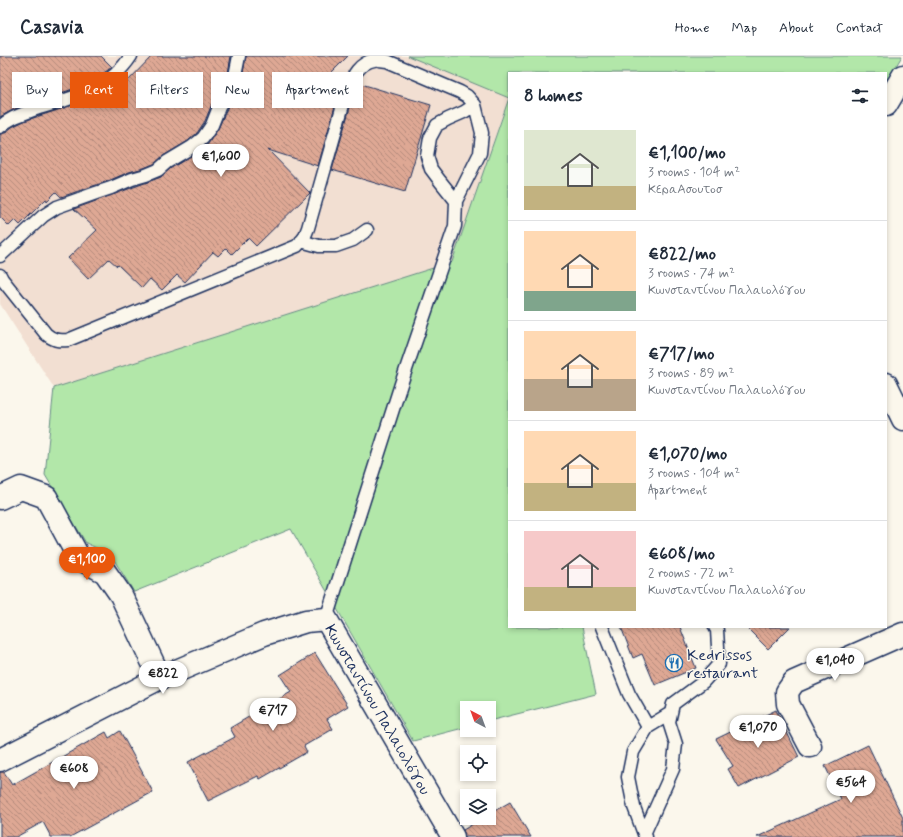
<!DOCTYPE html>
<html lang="en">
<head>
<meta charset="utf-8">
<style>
	body { margin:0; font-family:Mynerve,sans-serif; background:#f6f6f7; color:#1f2937; height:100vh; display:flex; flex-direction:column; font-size:15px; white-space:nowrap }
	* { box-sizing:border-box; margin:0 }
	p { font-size:13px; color:#747a83 }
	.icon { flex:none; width:22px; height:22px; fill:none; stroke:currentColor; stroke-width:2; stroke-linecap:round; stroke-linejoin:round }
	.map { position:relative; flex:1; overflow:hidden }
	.panel { position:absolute; left:508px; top:16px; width:379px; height:556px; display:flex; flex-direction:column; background:#fff; border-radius:0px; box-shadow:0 2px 6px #0003 }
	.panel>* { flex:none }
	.guide { position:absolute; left:12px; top:16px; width:380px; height:36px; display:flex; gap:8px }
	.needle { width:26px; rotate:319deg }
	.fabs { position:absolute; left:460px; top:645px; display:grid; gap:8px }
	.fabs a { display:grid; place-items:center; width:36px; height:36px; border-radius:0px; background:#fff; box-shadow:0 2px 6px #0003; font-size:20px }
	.price { position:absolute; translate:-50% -34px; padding:0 9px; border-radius:14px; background:#fff; color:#222; font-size:13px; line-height:26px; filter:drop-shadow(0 1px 2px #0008) }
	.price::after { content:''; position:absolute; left:50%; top:24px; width:12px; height:9px; margin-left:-6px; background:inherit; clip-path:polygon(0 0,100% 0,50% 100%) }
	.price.active { background:#ea580c; color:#fff }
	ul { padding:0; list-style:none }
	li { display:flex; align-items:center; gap:12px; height:100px; padding:0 16px }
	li+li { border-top:1px solid #e0e1e3 }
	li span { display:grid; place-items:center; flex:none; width:112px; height:80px; border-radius:0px; color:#555 }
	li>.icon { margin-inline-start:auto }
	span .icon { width:48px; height:48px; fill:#fffc; stroke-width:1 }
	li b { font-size:17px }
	h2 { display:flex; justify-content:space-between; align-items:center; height:48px; padding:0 16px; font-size:17px }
	.chip { padding:0 14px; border-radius:0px; background:#fff; box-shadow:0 2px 6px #0003; font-size:14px; line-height:36px }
	.chip.active { background:#ea580c; color:#fff }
	header { display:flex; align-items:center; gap:24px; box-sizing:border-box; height:56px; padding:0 20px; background:#fff; border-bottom:1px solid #e0e1e3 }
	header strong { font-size:19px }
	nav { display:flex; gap:22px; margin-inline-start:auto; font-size:14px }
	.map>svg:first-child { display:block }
	.built { fill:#f2dfd2 }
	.green { fill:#b2e7a9; stroke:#668b84 }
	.building { fill:url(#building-back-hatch); stroke:#1b2f5e }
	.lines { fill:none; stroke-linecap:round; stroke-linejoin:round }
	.service-casing { stroke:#1b2f5e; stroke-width:15 }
	.minor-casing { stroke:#1b2f5e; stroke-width:25 }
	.service { stroke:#fbf7ec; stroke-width:12 }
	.minor { stroke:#fbf7ec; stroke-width:22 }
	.labels { text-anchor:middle; stroke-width:3; stroke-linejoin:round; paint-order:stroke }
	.poi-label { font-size:16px; fill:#1b2f5e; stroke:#fbf7ec; text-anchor:start }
	.street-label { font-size:16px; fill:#1b2f5e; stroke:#fbf7ec }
</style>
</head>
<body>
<header>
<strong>Casavia</strong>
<nav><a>Home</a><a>Map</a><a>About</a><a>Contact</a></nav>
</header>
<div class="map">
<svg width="903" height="781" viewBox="0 0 903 781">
	<defs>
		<pattern id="building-back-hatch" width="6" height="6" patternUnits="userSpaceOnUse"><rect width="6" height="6" fill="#dea894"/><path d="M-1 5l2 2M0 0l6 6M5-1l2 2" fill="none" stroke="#b3897c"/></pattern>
	</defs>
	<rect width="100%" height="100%" fill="#fbf7ec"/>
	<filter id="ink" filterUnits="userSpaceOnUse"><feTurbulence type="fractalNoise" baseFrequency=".025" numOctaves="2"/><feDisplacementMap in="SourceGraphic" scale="8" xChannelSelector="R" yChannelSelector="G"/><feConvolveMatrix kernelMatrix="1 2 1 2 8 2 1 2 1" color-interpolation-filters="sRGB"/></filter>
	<g filter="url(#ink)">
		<path class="built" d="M0,0H408L509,41L452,206L54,332L0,248Z"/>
		<path class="green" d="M408,0H902L886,27V17H509V571H582L596,638L489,665V652H467V671L413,685L291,473L134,536L111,499L86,487L45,419L54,332L452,206L509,42Z"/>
		<path class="building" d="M0,0H101L112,11L97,22L86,28L73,33L19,51L9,56L0,61Z
			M152,0H231L227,23L223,30L214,43L205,65L197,77L188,85L163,100L154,108L144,112L129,116L108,125L61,141L56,136L47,145L46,143L20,169L15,164L9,170L0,161V78L5,77L12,71L24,65L79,47L92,42L105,35L116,27L122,22L127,26Z
			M246,0H348L330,18L344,23L341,29L318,110L268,94L310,137L256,190L248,182L232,198L226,192L218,200L213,196L185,226L177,219L162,234L150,223L142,232L118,209L117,210L109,203L88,223L68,202L97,174L74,153L161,121L171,112L196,97L208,88L218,73L228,50L236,38L241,28Z
			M358,27L431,49L405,136L332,114L355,34Z
			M621,571H680L696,612L655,629L642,598L633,602Z
			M746,571H790L768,593Z
			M315,597L348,650L327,663L333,673L304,690L307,696L260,723L258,720L208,745L188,706L235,681L230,672L291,636L280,619Z
			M776,654L799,701L739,732L728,713L733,710L716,683Z
			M120,675L153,736L70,781H51L43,766L16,781H0V716H4L12,729L106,676L109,682Z
			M868,689L903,762V781H757L841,743L825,710Z
			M510,746L531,781H465L463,774L483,762H489V758Z"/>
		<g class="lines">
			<defs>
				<path id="service" d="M0,71C10,61 23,58 36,53C72,42 109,34 131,0
					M456,145L440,125L431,113L427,100L430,82L437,69L448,63L464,56L475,49
					M301,185L319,190H336L353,184L367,174
					M0,200L43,160L57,151L96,137L111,132L132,123L146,119L158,114L167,106L192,91L203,82L212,69L221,46L230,34L234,25L239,0
					M0,219L2,223L46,278C53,284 58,285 68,284L297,190L304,182L308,172L348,31C353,20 359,7 374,4C377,3 383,5 387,5L460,36L467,40L475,49L482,77L480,97L456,145L455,170L401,328L326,563
					M602,571L629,638L648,671
					M644,778L634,751L628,721L633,696L648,671L671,657
					M646,781L644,778L673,713L676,688L669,666L673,648L703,626L719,608L717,574L715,571"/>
				<g id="minor">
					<path d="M886,49L903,20"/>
					<path d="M886,328L903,363"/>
					<path d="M0,442L21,432L46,441L79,502L105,516L121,539L160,622"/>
					<path d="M810,690L788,648L787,636L794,626L903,578"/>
					<path id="s1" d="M0,704L160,622L264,578L306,565L326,563L453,781"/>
				</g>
			</defs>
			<use href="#service" class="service-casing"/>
			<use href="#minor" class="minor-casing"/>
			<use href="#service" class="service"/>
			<use href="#minor" class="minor"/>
		</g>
	</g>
	<defs>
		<symbol id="restaurant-ring" viewBox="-11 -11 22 22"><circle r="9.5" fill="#fbf7ec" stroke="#1f6fb2" stroke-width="1.5"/><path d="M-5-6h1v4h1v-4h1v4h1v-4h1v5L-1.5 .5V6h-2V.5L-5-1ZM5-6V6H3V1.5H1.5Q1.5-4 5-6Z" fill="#1f6fb2"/></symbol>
	</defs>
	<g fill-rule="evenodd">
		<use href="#restaurant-ring" x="664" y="597" width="20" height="20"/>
	</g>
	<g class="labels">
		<g class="poi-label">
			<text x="687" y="604">Kedrissos<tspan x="687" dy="18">restaurant</tspan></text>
		</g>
		<g class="street-label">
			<text dy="6" stroke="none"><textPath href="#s1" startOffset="461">Κωνσταντίνου Παλαιολόγου</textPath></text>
		</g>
	</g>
</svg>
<div class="fabs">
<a><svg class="needle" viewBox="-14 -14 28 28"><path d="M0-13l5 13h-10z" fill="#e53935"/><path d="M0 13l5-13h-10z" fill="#747a83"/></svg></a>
<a><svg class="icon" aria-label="locate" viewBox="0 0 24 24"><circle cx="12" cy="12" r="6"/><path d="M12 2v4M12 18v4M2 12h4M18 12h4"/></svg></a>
<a><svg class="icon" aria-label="layers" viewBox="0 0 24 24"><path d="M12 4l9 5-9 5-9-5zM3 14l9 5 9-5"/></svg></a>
</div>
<b class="price" style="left:221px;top:122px">€1,600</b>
<b class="price active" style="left:87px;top:525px">€1,100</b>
<b class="price" style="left:835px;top:626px">€1,040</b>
<b class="price" style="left:163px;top:639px">€822</b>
<b class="price" style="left:273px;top:676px">€717</b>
<b class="price" style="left:758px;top:693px">€1,070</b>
<b class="price" style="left:74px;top:734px">€608</b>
<b class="price" style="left:851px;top:748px">€564</b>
<div class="guide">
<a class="chip">Buy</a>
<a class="chip active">Rent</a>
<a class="chip">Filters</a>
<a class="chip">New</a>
<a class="chip">Apartment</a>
</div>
<section class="panel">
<h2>8 homes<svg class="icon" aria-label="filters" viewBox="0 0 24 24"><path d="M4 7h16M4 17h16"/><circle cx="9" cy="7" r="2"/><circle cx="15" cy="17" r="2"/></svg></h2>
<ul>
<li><span style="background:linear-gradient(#dfe7d0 70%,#c2b280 0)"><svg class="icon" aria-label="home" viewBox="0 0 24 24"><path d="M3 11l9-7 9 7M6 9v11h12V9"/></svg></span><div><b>€1,100/mo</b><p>3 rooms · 104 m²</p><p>ΚεραΑσουτοσ</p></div></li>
<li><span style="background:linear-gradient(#ffd9b3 75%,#7fa58c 0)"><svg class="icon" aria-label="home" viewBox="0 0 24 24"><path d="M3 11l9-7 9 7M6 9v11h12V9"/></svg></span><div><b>€822/mo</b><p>3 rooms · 74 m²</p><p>Κωνσταντίνου Παλαιολόγου</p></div></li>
<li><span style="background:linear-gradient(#ffd9b3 60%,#b9a48a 0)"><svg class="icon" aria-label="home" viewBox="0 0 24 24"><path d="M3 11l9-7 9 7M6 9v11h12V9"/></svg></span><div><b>€717/mo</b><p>3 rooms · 89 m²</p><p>Κωνσταντίνου Παλαιολόγου</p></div></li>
<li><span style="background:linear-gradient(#ffd9b3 65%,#c2b280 0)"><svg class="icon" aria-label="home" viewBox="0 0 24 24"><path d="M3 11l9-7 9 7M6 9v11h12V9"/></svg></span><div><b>€1,070/mo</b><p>3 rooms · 104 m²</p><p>Apartment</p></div></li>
<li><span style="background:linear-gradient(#f6c9c9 70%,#c2b280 0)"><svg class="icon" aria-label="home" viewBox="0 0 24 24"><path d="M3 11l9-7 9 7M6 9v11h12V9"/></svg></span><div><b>€608/mo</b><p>2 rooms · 72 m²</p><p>Κωνσταντίνου Παλαιολόγου</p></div></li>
</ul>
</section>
</div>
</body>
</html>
